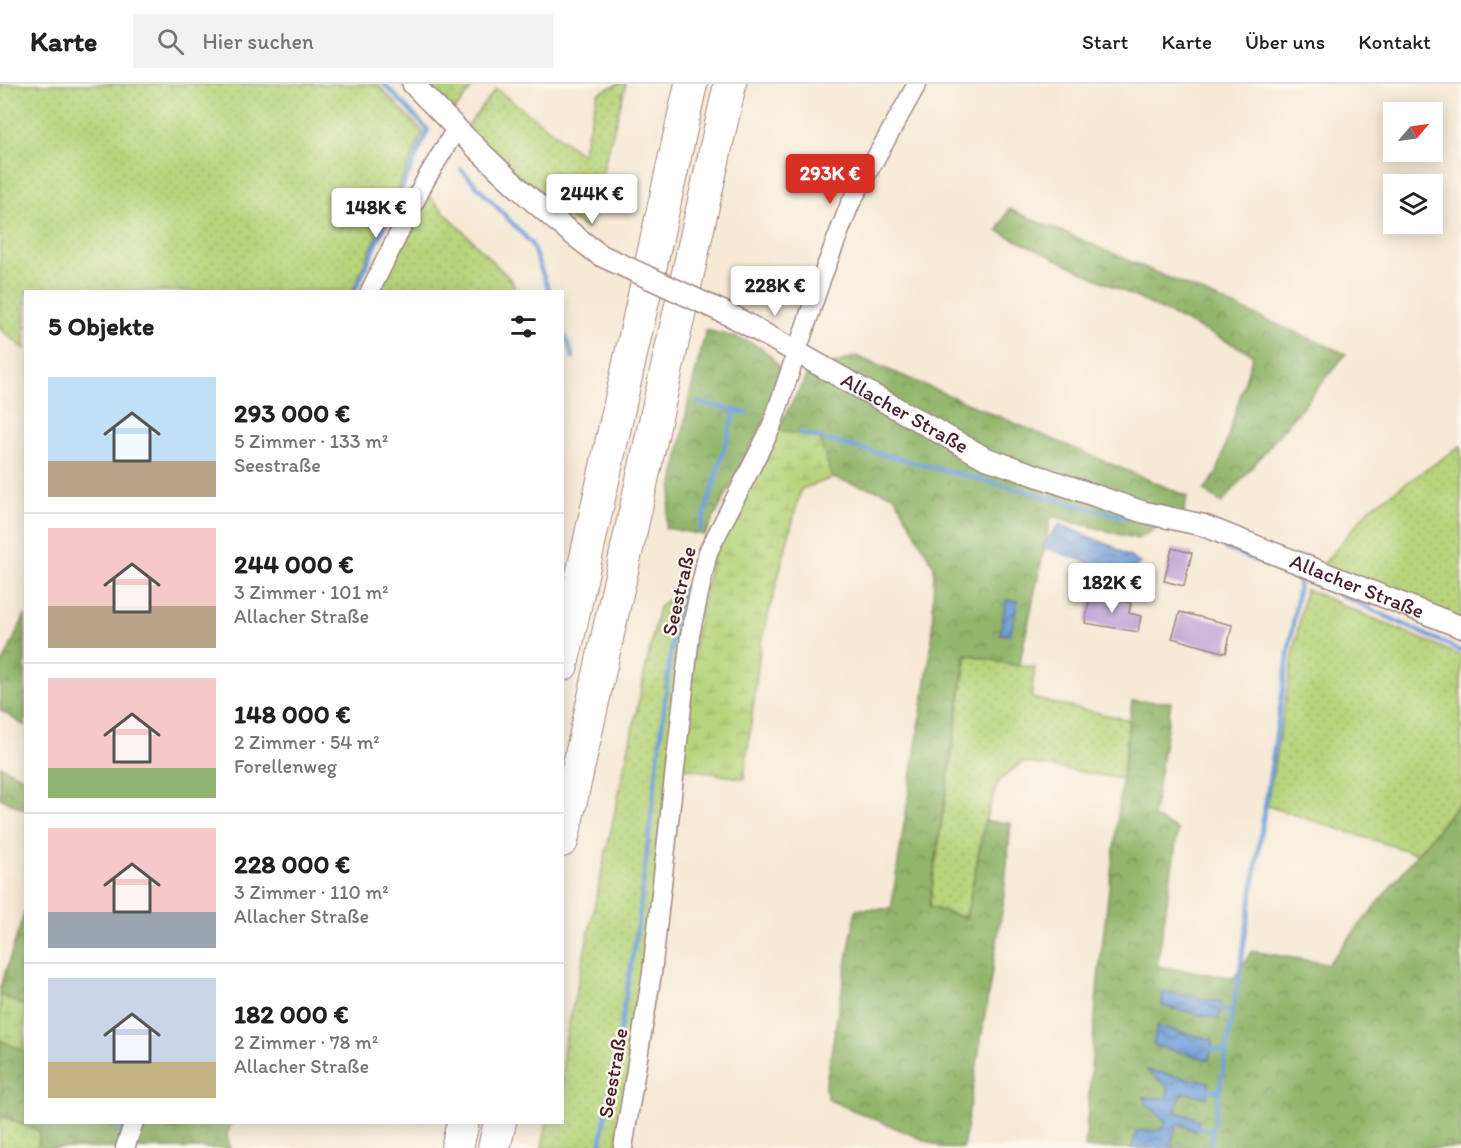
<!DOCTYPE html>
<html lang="de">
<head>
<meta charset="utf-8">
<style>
	body { margin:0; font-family:Itim,sans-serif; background:#f2f2f2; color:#202124; height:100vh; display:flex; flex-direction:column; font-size:22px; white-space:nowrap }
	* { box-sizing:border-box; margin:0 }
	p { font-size:20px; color:#757577 }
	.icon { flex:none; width:33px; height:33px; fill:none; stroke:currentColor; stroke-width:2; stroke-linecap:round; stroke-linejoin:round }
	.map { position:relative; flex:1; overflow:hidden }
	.side { position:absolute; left:24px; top:206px; width:540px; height:834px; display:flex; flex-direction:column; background:#fff; border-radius:0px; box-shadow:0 3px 15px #0003 }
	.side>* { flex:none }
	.needle { width:39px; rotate:61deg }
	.fabs { position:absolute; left:1383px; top:18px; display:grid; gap:12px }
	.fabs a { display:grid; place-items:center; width:60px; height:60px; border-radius:0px; background:#fff; box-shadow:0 3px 15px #0003; font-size:30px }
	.price { position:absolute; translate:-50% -51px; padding:0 14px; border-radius:6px; background:#fff; color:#222; font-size:20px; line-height:39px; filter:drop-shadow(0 2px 3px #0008) }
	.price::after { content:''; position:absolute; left:50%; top:36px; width:18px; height:14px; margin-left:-9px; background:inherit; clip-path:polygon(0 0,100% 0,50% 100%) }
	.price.selected { background:#d93025; color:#fff }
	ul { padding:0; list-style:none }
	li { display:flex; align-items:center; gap:18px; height:150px; padding:0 24px }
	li+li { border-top:2px solid #e0e0e0 }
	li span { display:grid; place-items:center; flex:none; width:168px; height:120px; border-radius:0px; color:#555 }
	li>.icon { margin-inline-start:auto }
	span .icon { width:72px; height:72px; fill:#fffc; stroke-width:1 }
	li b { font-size:26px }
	h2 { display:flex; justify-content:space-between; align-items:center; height:72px; padding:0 24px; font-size:26px }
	header { display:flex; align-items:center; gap:36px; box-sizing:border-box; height:84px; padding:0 30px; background:#fff; border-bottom:2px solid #e0e0e0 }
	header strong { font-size:28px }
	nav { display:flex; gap:33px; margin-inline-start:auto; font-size:21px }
	.search { width:420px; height:54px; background:#f2f2f2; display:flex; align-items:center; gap:15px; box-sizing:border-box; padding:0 21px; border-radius:0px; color:#757577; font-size:22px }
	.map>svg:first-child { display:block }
	.grass { fill:url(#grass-dots); stroke:#807a53; stroke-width:1.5 }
	.forest { fill:url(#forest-crowns); stroke:#6e6a4b; stroke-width:1.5 }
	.wetland { fill:url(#wetland-marsh); stroke:#807a53; stroke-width:1.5 }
	.water { fill:url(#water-waves); stroke:#5c5f82; stroke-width:1.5 }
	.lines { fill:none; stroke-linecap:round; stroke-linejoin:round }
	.stream { stroke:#6f9fd9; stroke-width:4.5 }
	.building { fill:#bfa3d5 }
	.minor-casing { stroke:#a08480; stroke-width:21 }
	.tertiary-casing { stroke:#a08480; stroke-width:24 }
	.motorway-casing { stroke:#a08480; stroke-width:34 }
	.minor { stroke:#fff; stroke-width:18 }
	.tertiary { stroke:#fff; stroke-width:21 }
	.motorway { stroke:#fff; stroke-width:32 }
	.tertiary-bridge-casing { stroke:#a08480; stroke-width:24; stroke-linecap:butt }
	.tertiary-bridge { stroke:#fff; stroke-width:21 }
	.labels { text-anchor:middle; stroke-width:5; stroke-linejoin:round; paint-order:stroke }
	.street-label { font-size:21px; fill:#4a1f2b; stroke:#fbf7ec }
</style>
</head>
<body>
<header>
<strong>Karte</strong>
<div class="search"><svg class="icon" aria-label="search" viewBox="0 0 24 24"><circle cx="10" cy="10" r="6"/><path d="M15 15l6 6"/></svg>Hier suchen</div>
<nav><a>Start</a><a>Karte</a><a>Über uns</a><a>Kontakt</a></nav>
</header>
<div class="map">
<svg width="1461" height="1064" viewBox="0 0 1461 1064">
	<defs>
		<pattern id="grass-dots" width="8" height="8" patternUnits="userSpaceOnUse" patternTransform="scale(1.5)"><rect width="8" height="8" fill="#b7d47b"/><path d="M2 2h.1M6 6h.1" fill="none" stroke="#9fb66a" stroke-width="1.8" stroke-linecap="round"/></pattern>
		<pattern id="forest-crowns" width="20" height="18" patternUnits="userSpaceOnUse" patternTransform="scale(1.5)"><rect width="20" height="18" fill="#91b66b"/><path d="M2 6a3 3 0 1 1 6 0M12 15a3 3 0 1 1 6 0" fill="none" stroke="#789358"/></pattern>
		<pattern id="wetland-marsh" width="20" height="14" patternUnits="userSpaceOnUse" patternTransform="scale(1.5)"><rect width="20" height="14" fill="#b7d47b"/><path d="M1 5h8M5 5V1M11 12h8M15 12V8" fill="none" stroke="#9fb66a"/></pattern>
		<pattern id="water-waves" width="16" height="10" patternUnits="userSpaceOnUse" patternTransform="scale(1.5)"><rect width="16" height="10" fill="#6f9fd9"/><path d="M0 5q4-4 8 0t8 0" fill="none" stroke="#5d81b0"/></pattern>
	</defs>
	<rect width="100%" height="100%" fill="#fbf7ec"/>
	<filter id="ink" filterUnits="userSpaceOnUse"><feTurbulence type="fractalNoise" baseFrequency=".0167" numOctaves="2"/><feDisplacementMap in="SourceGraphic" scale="12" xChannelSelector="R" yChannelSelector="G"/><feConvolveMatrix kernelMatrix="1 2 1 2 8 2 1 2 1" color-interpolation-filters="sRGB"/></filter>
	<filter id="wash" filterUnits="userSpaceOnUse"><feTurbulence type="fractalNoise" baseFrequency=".008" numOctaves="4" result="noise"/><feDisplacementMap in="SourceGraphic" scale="24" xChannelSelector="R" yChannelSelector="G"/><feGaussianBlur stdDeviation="1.35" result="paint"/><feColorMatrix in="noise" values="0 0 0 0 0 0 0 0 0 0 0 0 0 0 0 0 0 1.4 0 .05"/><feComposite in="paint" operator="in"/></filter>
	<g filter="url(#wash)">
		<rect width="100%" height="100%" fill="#f6e9d5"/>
		<path class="grass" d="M0,0H377L423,48L352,207H26L25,265L0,245Z
			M427,0H475L454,27Z
			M618,0H626L587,145L558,127L465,45L496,5L582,70L598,9Z
			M429,112L512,197L516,207H378L413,129Z
			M1461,362V538L1322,482L1370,424Z
			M689,499L652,846L616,1064H542L547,1038H562L563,968L659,523Z
			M1305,505L1461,572V716L1417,770L1267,722Z
			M967,570L1018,582L1035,583L1031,614L1129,636L1122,695L1022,678L998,698L985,737L966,834L929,823Z
			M0,1031L39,1047L38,1064H0Z"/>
		<path class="forest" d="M1009,125L1346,270L1222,419L1204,407L1217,389L1253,270L998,147Z
			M706,246C735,253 765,257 780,285L767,332L705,451L665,444L690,310Z
			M856,272L1187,412L1184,429L1137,455L1051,432L1019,582L966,570L929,823L966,834L985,737L1011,739L1003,821L963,1064H943L829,1016L825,1004L856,825H891L932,558L934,483L894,411L832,394L820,355L777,346L808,289Z
			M25,531V642L0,626V585Z
			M1132,617L1171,618L1153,733L1178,746L1157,882L1234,894L1252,867L1328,880L1461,716V1064H1085L1098,895Z
			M0,682L25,694V726L0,714Z
			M25,827V922L0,911V904Z
			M0,956L25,967L26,1038H231L227,1051L230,1064H38L39,1047L0,1031Z"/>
		<path class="wetland" d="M777,346L820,355L832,394L801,405L761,559L744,695L681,683L695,552L712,472Z
			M0,911L25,922V967L0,956Z"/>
		<path class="water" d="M1059,440L1112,462L1140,479L1125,491L1042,463Z
			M1006,516L1018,517L1010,551L1000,550Z
			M1163,907L1222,918L1219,935L1162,922Z
			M1157,942L1213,956L1209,976L1153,961Z
			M1146,986L1209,998L1207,1014L1183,1008L1175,1027L1199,1036L1195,1047L1178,1039L1170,1061L1176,1064H1131L1137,1047L1162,1046L1166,1037L1147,1021L1144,1013L1167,1014L1168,1004Z"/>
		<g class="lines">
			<path class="stream" d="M461,85L531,159L549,207
				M355,207L428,46L384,0
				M562,244L573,274
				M696,318L747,329
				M800,349L1128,434
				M700,446L735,327
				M1226,465L1321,502L1461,567
				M1221,925L1233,928
				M1211,965L1226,968
				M1208,1005L1219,1008
				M1197,1043L1213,1047
				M120,1050L124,1038
				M600,1064L639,834L674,540L683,504
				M1210,1064L1243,867L1300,494"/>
		</g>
		<g id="blocks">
			<path class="building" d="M1172,464L1192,469L1184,502L1164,497Z
				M1090,512L1131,519L1129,529L1141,532L1138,548L1085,539Z
				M1180,528L1232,541L1226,569L1172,554Z"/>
		</g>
	</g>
	<g filter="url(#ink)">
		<use href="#blocks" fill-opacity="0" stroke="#a08480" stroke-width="1.5"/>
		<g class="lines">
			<defs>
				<path id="minor" d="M370,207L426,95L456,45
					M125,1064L134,1038
					M623,1064L652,889L690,551L708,468L771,344L822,193L850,120L917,0"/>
				<g id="tertiary">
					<path d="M413,0C472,61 532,121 600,171"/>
					<path id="s1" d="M734,233L985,374L1143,428L1202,441L1461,543"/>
				</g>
				<path id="motorway" d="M562,581L691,0
					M562,757L730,0
					M457,1064L463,1038
					M494,1064L500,1038"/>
			</defs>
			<use href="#minor" class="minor-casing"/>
			<use href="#tertiary" class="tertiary-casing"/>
			<use href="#motorway" class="motorway-casing"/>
			<use href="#minor" class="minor"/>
			<use href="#tertiary" class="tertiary"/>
			<use href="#motorway" class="motorway"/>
			<defs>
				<path id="tertiary-bridge" d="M600,171L734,233"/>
			</defs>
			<use href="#tertiary-bridge" class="tertiary-bridge-casing"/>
			<use href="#tertiary-bridge" class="tertiary-bridge"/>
		</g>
	</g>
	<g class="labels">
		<g class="street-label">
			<text dy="7" stroke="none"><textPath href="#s1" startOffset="196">Allacher Straße</textPath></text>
			<text dy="7" stroke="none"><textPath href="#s1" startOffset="682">Allacher Straße</textPath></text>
			<text transform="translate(679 507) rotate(-77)" y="7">Seestraße</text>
			<text transform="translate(613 989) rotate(-80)" y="7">Seestraße</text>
		</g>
	</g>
</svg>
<div class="fabs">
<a><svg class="needle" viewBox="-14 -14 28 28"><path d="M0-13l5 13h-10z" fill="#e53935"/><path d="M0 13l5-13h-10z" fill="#757577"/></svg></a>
<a><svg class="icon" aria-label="layers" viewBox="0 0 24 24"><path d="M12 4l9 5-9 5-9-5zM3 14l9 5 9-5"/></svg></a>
</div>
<b class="price selected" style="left:830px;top:121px">293K €</b>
<b class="price" style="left:592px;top:141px">244K €</b>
<b class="price" style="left:376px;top:155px">148K €</b>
<b class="price" style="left:775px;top:233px">228K €</b>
<b class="price" style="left:1112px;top:530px">182K €</b>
<section class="side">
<h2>5 Objekte<svg class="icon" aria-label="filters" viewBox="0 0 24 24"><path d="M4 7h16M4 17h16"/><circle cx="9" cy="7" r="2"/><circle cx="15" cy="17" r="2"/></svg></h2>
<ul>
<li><span style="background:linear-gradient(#bfe0f5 70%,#b9a48a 0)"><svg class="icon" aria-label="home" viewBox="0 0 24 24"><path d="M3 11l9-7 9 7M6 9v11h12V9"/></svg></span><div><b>293 000 €</b><p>5 Zimmer · 133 m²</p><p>Seestraße</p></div></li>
<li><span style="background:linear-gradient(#f6c9c9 65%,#b9a48a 0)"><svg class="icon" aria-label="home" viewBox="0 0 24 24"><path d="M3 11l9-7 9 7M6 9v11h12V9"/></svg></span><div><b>244 000 €</b><p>3 Zimmer · 101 m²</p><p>Allacher Straße</p></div></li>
<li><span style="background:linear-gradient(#f6c9c9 75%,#8fb573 0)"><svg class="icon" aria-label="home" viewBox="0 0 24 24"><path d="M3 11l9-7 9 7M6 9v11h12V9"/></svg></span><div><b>148 000 €</b><p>2 Zimmer · 54 m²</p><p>Forellenweg</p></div></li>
<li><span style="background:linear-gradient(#f6c9c9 70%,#9aa5b1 0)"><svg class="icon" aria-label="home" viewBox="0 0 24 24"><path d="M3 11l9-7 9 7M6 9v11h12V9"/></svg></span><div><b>228 000 €</b><p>3 Zimmer · 110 m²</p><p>Allacher Straße</p></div></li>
<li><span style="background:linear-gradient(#c9d6e8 70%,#c2b280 0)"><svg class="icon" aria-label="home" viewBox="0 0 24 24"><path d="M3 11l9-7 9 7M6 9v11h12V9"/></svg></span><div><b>182 000 €</b><p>2 Zimmer · 78 m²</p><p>Allacher Straße</p></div></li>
</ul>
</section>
</div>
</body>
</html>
